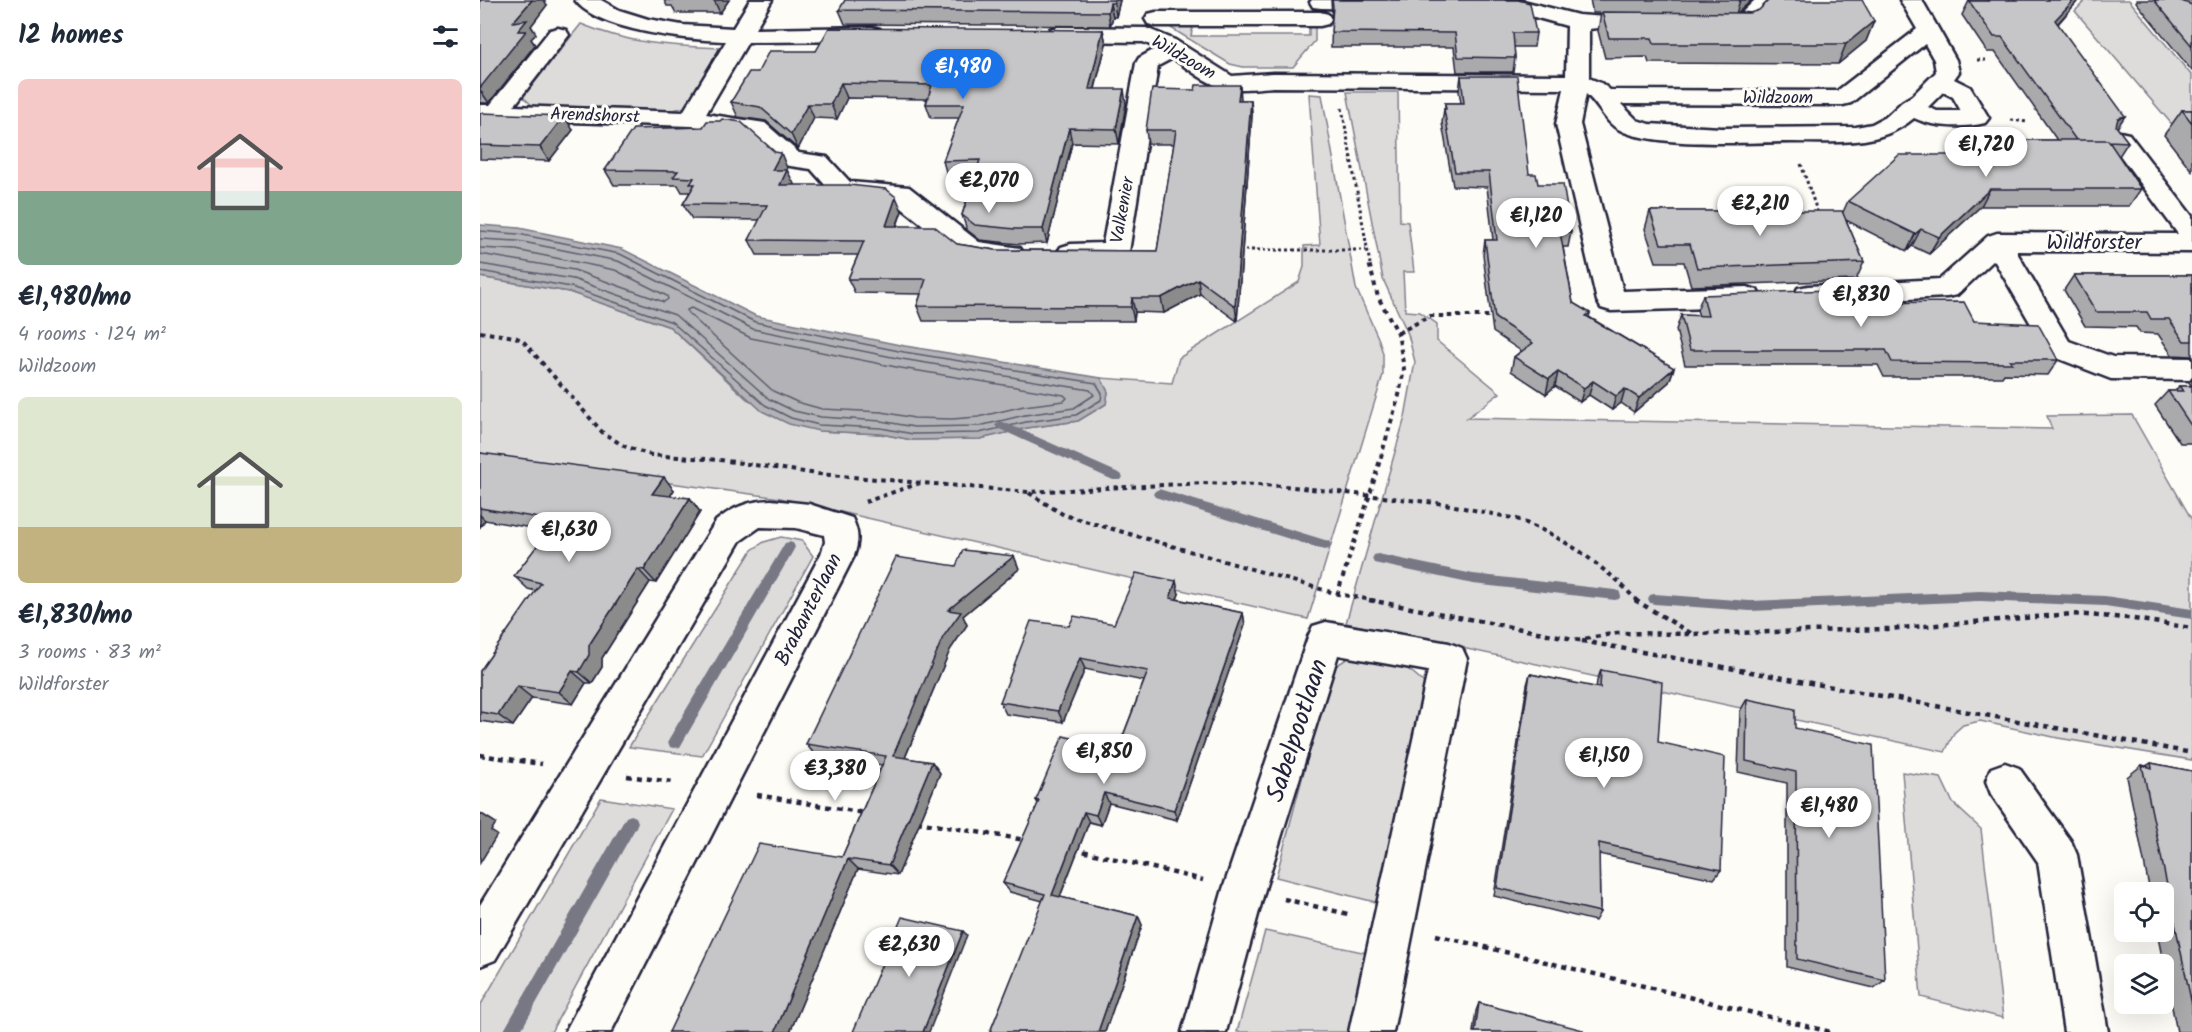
<!DOCTYPE html>
<html lang="en">
<head>
<meta charset="utf-8">
<style>
	body { margin:0; font-family:Kalam,sans-serif; background:#f6f6f7; color:#1f2937; height:100vh; display:flex; flex-direction:column; font-size:22px; white-space:nowrap }
	* { box-sizing:border-box; margin:0 }
	p { font-size:20px; color:#747a83 }
	.icon { flex:none; width:33px; height:33px; fill:none; stroke:currentColor; stroke-width:2; stroke-linecap:round; stroke-linejoin:round }
	.map { position:relative; flex:1; overflow:hidden }
	.panel { display:flex; flex-direction:column; background:#fff; width:480px }
	.panel>* { flex:none }
	.controls { position:absolute; left:1634px; top:882px; display:grid; gap:12px }
	.controls a { display:grid; place-items:center; width:60px; height:60px; border-radius:9px; background:#fff; box-shadow:0 6px 24px #0002; font-size:30px }
	.price { position:absolute; translate:-50% -51px; padding:0 14px; border-radius:21px; background:#fff; color:#222; font-size:20px; line-height:39px; filter:drop-shadow(0 2px 3px #0008) }
	.price::after { content:''; position:absolute; left:50%; top:36px; width:18px; height:14px; margin-left:-9px; background:inherit; clip-path:polygon(0 0,100% 0,50% 100%) }
	.price.selected { background:#1a73e8; color:#fff }
	ul { padding:0; list-style:none }
	li { display:grid; align-content:center; gap:12px; height:318px; padding:0 18px }
	li span { display:grid; place-items:center; height:186px; border-radius:9px; color:#555 }
	li>.icon { margin-inline-start:auto }
	span .icon { width:108px; height:108px; fill:#fffc; stroke-width:1 }
	li b { font-size:26px }
	h2 { display:flex; justify-content:space-between; align-items:center; height:72px; padding:0 18px; font-size:26px }
	main { display:flex; flex:1; min-height:0 }
	.map>svg:first-child { display:block }
	.green { fill:#dddcdb; stroke:#807f8b; stroke-width:1.5 }
	.water { fill:#b2b2b7; stroke:#787885; stroke-width:1.5 }
	.lines { fill:none; stroke-linecap:round; stroke-linejoin:round }
	.shore { stroke:#5c5c6d; stroke-width:1.5 }
	.stream { fill:#787885; fill-rule:evenodd }
	.minor-casing { stroke:#22223b; stroke-width:5 }
	.path-far2 { stroke:#22223b; stroke-width:3; stroke-dasharray:3 3; stroke-linecap:butt }
	.path-far1 { stroke:#22223b; stroke-width:4; stroke-dasharray:4.5 4.5; stroke-linecap:butt }
	.path { stroke:#22223b; stroke-width:4.5; stroke-dasharray:5 5; stroke-linecap:butt }
	.minor { fill:#fdfcf7; fill-rule:evenodd }
	.wall { fill:#aaaaac; stroke:#22223b; stroke-width:1.5 }
	.shaded-wall { fill:#8b8b8c; stroke:#22223b; stroke-width:1.5 }
	.building { fill:#c6c6c8; stroke:#22223b; stroke-width:1.5 }
	.labels { text-anchor:middle; stroke-width:6; stroke-linejoin:round; paint-order:stroke }
	.far-street-label { font-size:18px; fill:#22223b; stroke:#fdfcf7 }
	.street-label { font-size:21px; fill:#22223b; stroke:#fdfcf7 }
	.near-street-label { font-size:26px; fill:#22223b; stroke:#fdfcf7 }
</style>
</head>
<body>
<main>
<section class="panel">
<h2>12 homes<svg class="icon" aria-label="filters" viewBox="0 0 24 24"><path d="M4 7h16M4 17h16"/><circle cx="9" cy="7" r="2"/><circle cx="15" cy="17" r="2"/></svg></h2>
<ul>
<li><span style="background:linear-gradient(#f6c9c9 60%,#7fa58c 0)"><svg class="icon" aria-label="home" viewBox="0 0 24 24"><path d="M3 11l9-7 9 7M6 9v11h12V9"/></svg></span><div><b>€1,980/mo</b><p>4 rooms · 124 m²</p><p>Wildzoom</p></div></li>
<li><span style="background:linear-gradient(#dfe7d0 70%,#c2b280 0)"><svg class="icon" aria-label="home" viewBox="0 0 24 24"><path d="M3 11l9-7 9 7M6 9v11h12V9"/></svg></span><div><b>€1,830/mo</b><p>3 rooms · 83 m²</p><p>Wildforster</p></div></li>
</ul>
</section>
<div class="map">
<svg width="1712" height="1032" viewBox="0 0 1712 1032">
	<rect width="100%" height="100%" fill="#fdfcf7"/>
	<filter id="ink" filterUnits="userSpaceOnUse"><feTurbulence type="fractalNoise" baseFrequency=".0167" numOctaves="2"/><feDisplacementMap in="SourceGraphic" scale="12" xChannelSelector="R" yChannelSelector="G"/><feConvolveMatrix kernelMatrix="1 2 1 2 8 2 1 2 1" color-interpolation-filters="sRGB"/></filter>
	<g filter="url(#ink)">
		<path class="green" d="M1606,0H1649L1712,76V130L1696,129L1595,11Z
			M101,24C149,44 190,46 242,48L212,102L206,107L193,110L55,108L43,97Z
			M695,26H713L711,36H829V26H835V41L813,67H763L750,64L691,28Z
			M867,92H918L920,221L928,222L934,272H923L925,311L940,312L957,324V341L1020,393L987,418L1572,429L1567,416L1652,415L1712,520V760L1578,738L1500,721L1483,725L1474,733L1465,752L866,623L925,417L935,362L928,334L903,279Z
			M829,94L842,95L876,288L899,340L903,354V375L828,619L300,498L0,457V277L89,292L190,327L267,399L339,431L401,434L432,440L500,439L547,428L598,421L626,404L628,392L621,378L692,383L699,358L819,282L824,267V246L840,245Z
			M301,537L322,541L333,556L222,756L149,747L272,550L284,542Z
			M885,656C918,664 928,663 950,690L903,904L796,877L851,669L868,658Z
			M1422,772L1461,778L1473,803L1501,829L1523,1018L1441,997Z
			M121,798L192,809L71,1032H0V1006Z
			M785,931L887,953L871,1032H757Z"/>
		<path class="water" d="M0,225L39,228L142,249L276,316L425,346L621,378L628,392L626,404L598,421L547,428L500,439L432,440L401,434L339,431L309,424L282,411L190,327L89,292L0,277Z"/>
		<g class="lines">
			<path class="shore" d="M0,231L38,234L140,254L275,322L424,352L616,383L622,393L621,400L596,415L546,422L499,433L433,434L401,428L339,425L311,418L285,405L192,322L91,287L0,271
				M0,239L38,241L138,261L273,329L422,359L610,390L614,395L594,408L545,415L499,426L434,427L401,421L341,417L314,411L289,399L195,315L93,279L0,264
				M0,248L36,250L135,270L187,296L188,299L184,302L94,270L0,254
				M211,308L271,338L421,368L584,395L587,398L584,401L544,406L498,417L472,419L434,418L402,412L342,409L317,402L293,391L208,313L207,310Z"/>
			<path class="stream" d="M521,421L641,474L643,477L641,480H633L517,428L515,425Z
				M679,489L845,540L849,541L851,545L849,549L845,550L675,497L673,494L675,491Z
				M309,542L313,543L315,547L313,551L200,747L195,748L190,747L188,742L190,737L305,543Z
				M898,554L993,574L1135,590L1139,591L1141,595L1139,599L1135,600L993,584L894,563L892,559L894,555Z
				M1500,591L1625,596L1712,609V619L1625,606L1500,601L1270,611L1174,604L1170,603L1168,599L1170,595L1174,594L1270,601Z
				M151,815L156,817L158,822L156,827L40,1032H23L146,817Z"/>
			<defs>
				<path id="minor" d="M95,0H121L139,10L168,19L202,25L253,28L270,0H292L275,29L392,27L400,29L403,34L400,39L392,41L268,42L226,114L285,123L319,153L347,157L370,182L429,187L499,242L540,248L544,254L540,260L530,263L482,256L413,201L354,195L331,169L303,165L269,134L211,126L0,119V105H10L70,30L78,28L86,30L89,35L34,106L203,112L246,41C210,40 117,31 95,0Z
					M832,0H905L907,3L904,8L896,9L841,8L833,7L830,2Z
					M998,0H1039L1098,15L1126,17L1129,22L1126,27L1109,29V78L1121,83L1130,90L1357,91L1437,29L1420,0H1442L1476,60L1479,72L1474,79L1490,87L1509,118L1505,123C1484,128 1455,128 1434,118C1417,132 1398,139 1376,141C1355,143 1333,142 1312,142C1272,142 1174,148 1140,130C1125,123 1119,105 1106,94L1100,124L1143,291L1267,287L1277,290L1281,297L1277,304L1267,307L1131,311L1121,308L1117,301L1076,124L1084,89L793,87C740,92 735,89 693,58L678,66L649,252L645,258C626,263 600,264 581,259L577,253L581,247L591,244L623,243L656,63L659,58L677,48L663,42L578,41L570,39L567,34L570,29L578,27L666,28L695,40L752,76L793,73L1086,75L1087,26L1014,6H1000ZM1445,44L1454,60L1456,72L1432,96L1422,102L1407,116L1392,124L1376,127L1241,128L1169,124L1157,120L1141,104L1363,105L1371,103ZM1463,92L1473,97L1481,111H1457L1448,107Z
					M1275,0H1298L1271,28L1263,30L1228,27L1225,22L1228,17L1258,16Z
					M676,12H840L848,14L851,19L848,24L840,26H676L668,24L665,19L668,14Z
					M1640,132L1649,134L1712,216V252L1536,251L1589,341L1633,357L1712,358V380L1631,379L1569,355L1514,260L1477,295L1467,297L1328,304L1318,302L1314,295L1318,288L1328,286L1460,279L1508,236L1517,233L1698,234L1628,139L1631,134Z
					M291,500L329,504L372,518C379,532 379,541 374,556L131,1032H85L341,554L345,542L344,535L316,528L280,527L260,541L15,960L0,966V905L236,521C253,507 269,501 291,500Z
					M846,622L969,643L982,648L987,659L913,1032H869L948,671L858,655L785,889L746,1032H702L743,889L828,637L833,626Z
					M1525,763L1539,768L1591,841L1597,855L1628,1032H1584L1558,862L1511,794L1506,781L1511,768Z"/>
			</defs>
			<use href="#minor" class="minor-casing"/>
			<path class="path-far2" d="M1497,60H1508
				M862,108L890,264
				M1531,120L1548,122
				M1321,164L1338,214
				M759,250H886"/>
			<path class="path-far1" d="M0,332L35,337L43,341L123,433L144,446L171,455L240,460L338,474L548,492L723,483L804,486L965,504L1037,519L1071,534L1101,552L1138,581L1157,601
				M918,333L950,316H1015
				M549,493L584,515L858,594L897,601
				M385,502L440,483
				M857,595L890,494L919,395L924,369L918,333L898,297L889,263"/>
			<path class="path" d="M889,600L1099,640L1137,633L1212,634L1408,629L1592,614L1647,618L1712,628
				M1155,600L1212,634
				M1102,641L1712,753
				M0,755L62,764
				M147,776L193,782
				M277,795L385,813
				M437,822L545,840
				M594,849L723,880
				M804,899L872,915
				M956,935L1351,1032"/>
			<use href="#minor" class="minor"/>
		</g>
		<path class="wall" d="M0,0L67,5L51,26L56,34L51,39L55,45L9,103H0Z
			M184,0H249L240,13H196L192,6H187Z
			M640,0L636,17H633L630,26L365,24L359,10Z
			M851,0H1038L1056,33L1054,47H1034L1035,58L1033,72H977L974,47H851L852,16Z
			M1110,0H1272L1258,12L1394,21L1386,41L1358,64L1169,63L1167,57L1125,58L1118,31L1121,13H1113Z
			M1490,0H1598L1596,3L1578,24L1637,128L1648,142L1639,156L1661,189L1649,206H1501L1449,254L1432,246L1427,251L1366,220L1384,262L1376,280L1211,286L1204,262H1176L1165,229L1170,211L1363,212L1368,201L1476,155L1484,140H1577L1515,52H1507L1482,15L1489,1H1490Z
			M1657,0H1712V71L1656,2Z
			M623,30L626,44L615,89L646,104L639,144L592,143L567,243L539,244L500,240L487,230L482,215L495,175H467L463,161L479,118H451L446,104L447,99L367,98L357,119L334,118L318,149L286,121L258,117L251,102L278,72L336,51Z
			M981,76L1049,174L1058,184L1091,232L1088,247H1083L1093,303L1110,313L1109,317L1194,368L1189,382L1154,412L1141,403L1132,410L1109,395L1100,402L1075,386L1066,394L1031,371L1034,357L1041,351L1013,332L1003,255L1005,240H1013L1007,187L973,186L962,123L964,109H965V103H981L979,91Z
			M761,100H771L772,115L757,321L720,294L684,313L655,312L654,321H443L437,306L441,294L375,293L368,279L378,255H277L269,240L280,220L212,219L203,204L210,192H202L198,185H134L125,170L223,127L307,168L306,170H307L314,185L422,211L417,226L477,244L515,250L677,251L694,144H668L666,130Z
			M1702,110H1712V171L1684,135Z
			M0,113L93,130L69,161L0,159Z
			M1594,275H1712V356L1692,355L1678,334L1660,333L1656,327L1605,326L1584,290Z
			M1223,295L1369,302L1494,321L1578,360L1568,375L1524,374L1522,377H1404L1398,365H1205L1196,330L1201,315L1219,316L1217,310Z
			M1712,378V443H1700L1675,405L1688,391H1695L1699,386H1711L1709,382Z
			M0,453L194,490L190,496L210,498L220,512L176,583L170,582L122,658V667L112,683H106L93,704L52,698L33,726L0,721V671L56,591L48,589L34,576L69,531L5,520L0,527Z
			M534,556L539,569L483,616L487,625L470,650L425,758L452,762L460,773L418,875L378,869L310,1032H189L362,857L402,765L336,756L326,744L476,566Z
			M699,594L697,599L763,613L765,625L697,820L629,803L621,825L609,822L580,897L658,916L662,925L625,1032H510L563,901L530,892L523,883L558,804L556,800L638,749L664,681L605,669L583,722L526,714L520,702L589,626L634,624Z
			M1121,670L1178,742L1241,870L1234,879L1119,854L1120,912L1115,921L1014,896L1047,685L1050,674L1116,688L1117,681Z
			M1267,699L1315,728L1405,980L1394,988L1307,967V783L1258,772L1260,711Z
			M1671,763L1712,771V1032H1697L1677,932H1683V892H1670L1647,777L1662,765L1666,766Z
			M999,1003L1103,1032H993L996,1011Z"/>
		<path class="shaded-wall" d="M52,0H64L67,5L51,26L56,34L51,39L55,45L9,103L0,90V88L33,22Z
			M234,0H249L240,13Z
			M634,0H640L636,17L634,3Z
			M1260,0H1272L1256,14Z
			M1594,0H1598L1596,3L1568,34L1575,20Z
			M630,3L633,17L630,26L628,12Z
			M1394,21L1386,41L1358,64L1366,44Z
			M623,30L626,44L611,103L609,89Z
			M361,83L367,98L357,119L351,104Z
			M760,85L761,99L760,115L758,100Z
			M644,89L646,104L639,144L636,129Z
			M771,100L772,115L757,321L755,306Z
			M328,104L334,118L318,149L311,134Z
			M84,116L93,130L69,161L60,147Z
			M1645,116L1635,131L1629,133L1638,118Z
			M589,128L592,143L567,243L563,229Z
			M301,153L307,168L299,184L292,170Z
			M307,170L314,184L306,200L300,185Z
			M1510,189L1501,206L1449,254L1459,237Z
			M416,197L422,211L411,240L406,226Z
			M1441,229L1432,246L1427,251L1435,234Z
			M718,279L720,294L684,313L681,298Z
			M1375,289L1368,303H1360Z
			M652,298L655,312L654,321L651,307Z
			M1194,368L1189,382L1154,412L1159,398Z
			M1078,372L1075,386L1066,394L1069,379Z
			M1113,381L1109,395L1100,402L1104,388Z
			M1145,389L1141,403L1132,410L1136,396Z
			M184,477L194,490L183,507L172,494Z
			M210,498L220,512L176,583L164,570Z
			M0,515L5,520L0,527Z
			M534,556L539,569L483,616L487,625L470,650L421,767L413,756L468,610Z
			M158,569L170,582L122,658V667L112,683L99,672L109,645Z
			M696,581L699,594L692,610L690,598Z
			M763,613L765,625L697,820L694,810Z
			M600,658L605,669L583,722L578,711Z
			M92,671L106,683L93,704L79,692Z
			M37,686L52,698L33,726L18,715Z
			M452,762L460,773L418,875L409,865Z
			M624,793L629,803L621,825L616,815Z
			M604,812L609,822L577,904L572,895Z
			M0,813L16,823L11,831L17,835L0,863Z
			M368,859L378,869L310,1032H295Z
			M658,916L662,925L625,1032H618Z
			M483,931L487,935L449,1032H443Z"/>
		<path class="building" d="M0,0H52L33,22L47,20L38,31H46L0,88Z
			M365,0H634V3H630L628,12L359,10Z
			M852,0H1038L1050,3L1056,33H1033L1035,58L978,57L975,33L851,32L853,6Z
			M1289,0H1382L1394,21L1366,44H1174L1172,38H1129L1122,12L1270,13L1279,10Z
			M1507,0H1594L1575,20L1645,116L1638,118L1636,126L1648,142L1629,141L1628,140H1596L1522,37H1514L1489,1H1508Z
			M1674,0H1699L1712,5V46Z
			M349,28L623,30L609,89H644L636,129L589,128L563,229H535L495,225L482,215L500,160L463,161L484,104H446L452,85L361,83L351,104H328L311,134L280,107L251,102L269,72H278L289,51H336Z
			M981,76H1037L1049,174H1056L1058,184H1083L1091,232H1080L1093,303L1110,313L1106,316L1194,368L1159,398L1145,389L1136,396L1113,381L1104,388L1078,372L1069,379L1034,357L1053,343L1015,318L1005,240H1017L1009,172H975L964,109H966L965,103H984Z
			M716,85H760L758,100H771L755,306L718,279L681,298H652L651,307L437,306L446,279H368L384,241L269,240L287,205L203,204L215,184H210L214,178L193,177L198,171L125,170L153,129L223,127L227,121H240L242,119L261,122L295,152L301,153L292,170H307L300,185H369L406,189L416,197L406,226H454L477,244L515,250L677,251L696,130H666L672,89L715,90Z
			M1702,110H1712V123Z
			M0,113L84,116L60,147L0,145Z
			M1484,140H1628L1661,189H1510L1459,237L1441,229L1435,234L1368,201L1419,155H1492Z
			M1170,211H1362L1384,262L1217,268L1210,244H1181Z
			M1594,275H1712V341H1704L1689,319H1671L1667,312H1616Z
			M1375,289L1360,303L1484,302L1494,321L1558,324L1578,360H1530L1532,363L1412,362L1406,350H1210L1201,315L1228,316L1223,295Z
			M1699,386H1712V427L1688,391H1703Z
			M0,453L184,477L172,494L210,498L164,570L158,569L109,645V655L99,672L92,671L79,692L37,686L18,715L0,712V671L61,583L34,576L76,521L0,508Z
			M483,550L534,556L468,610L481,612L463,637L413,756L452,762L409,865L368,859L295,1032H189L279,844L362,857L406,756L326,744L416,557L476,566Z
			M656,573L696,581L690,598L763,613L694,810L624,793L616,815L604,812L572,895L658,916L618,1032H510L565,894L523,883L559,801L556,800L583,736L638,749L668,671L600,658L578,711L520,702L551,621L589,626L594,616L634,624Z
			M1121,670L1182,682L1178,742L1245,757L1241,870L1119,843L1120,912L1017,888L1050,674L1120,688Z
			M1267,699L1315,709V728L1393,745L1405,980L1317,959L1316,772L1266,761Z
			M1671,763L1712,771V1005L1662,765L1672,768Z
			M422,917L483,931L443,1032H373Z
			M999,1003L1103,1030V1032H995Z"/>
	</g>
	<g class="labels">
		<g class="far-street-label">
			<text transform="translate(704 57) rotate(30)" y="6">Wildzoom</text>
			<text x="1298" y="103">Wildzoom</text>
			<text transform="translate(115 115) rotate(2)" y="6">Arendshorst</text>
			<text transform="translate(642 210) rotate(-80)" y="6">Valkenier</text>
		</g>
		<g class="street-label">
			<text x="1614" y="249">Wildforster</text>
			<text transform="translate(328 609) rotate(-63)" y="7">Brabanterlaan</text>
		</g>
		<g class="near-street-label">
			<text transform="translate(816 730) rotate(-72)" y="9">Sabelpootlaan</text>
		</g>
	</g>
</svg>
<div class="controls">
<a><svg class="icon" aria-label="locate" viewBox="0 0 24 24"><circle cx="12" cy="12" r="6"/><path d="M12 2v4M12 18v4M2 12h4M18 12h4"/></svg></a>
<a><svg class="icon" aria-label="layers" viewBox="0 0 24 24"><path d="M12 4l9 5-9 5-9-5zM3 14l9 5 9-5"/></svg></a>
</div>
<b class="price selected" style="left:483px;top:100px">€1,980</b>
<b class="price" style="left:1506px;top:178px">€1,720</b>
<b class="price" style="left:509px;top:214px">€2,070</b>
<b class="price" style="left:1280px;top:237px">€2,210</b>
<b class="price" style="left:1056px;top:249px">€1,120</b>
<b class="price" style="left:1381px;top:328px">€1,830</b>
<b class="price" style="left:89px;top:563px">€1,630</b>
<b class="price" style="left:624px;top:785px">€1,850</b>
<b class="price" style="left:1124px;top:789px">€1,150</b>
<b class="price" style="left:355px;top:802px">€3,380</b>
<b class="price" style="left:1349px;top:839px">€1,480</b>
<b class="price" style="left:429px;top:978px">€2,630</b>
</div>
</main>
</body>
</html>
